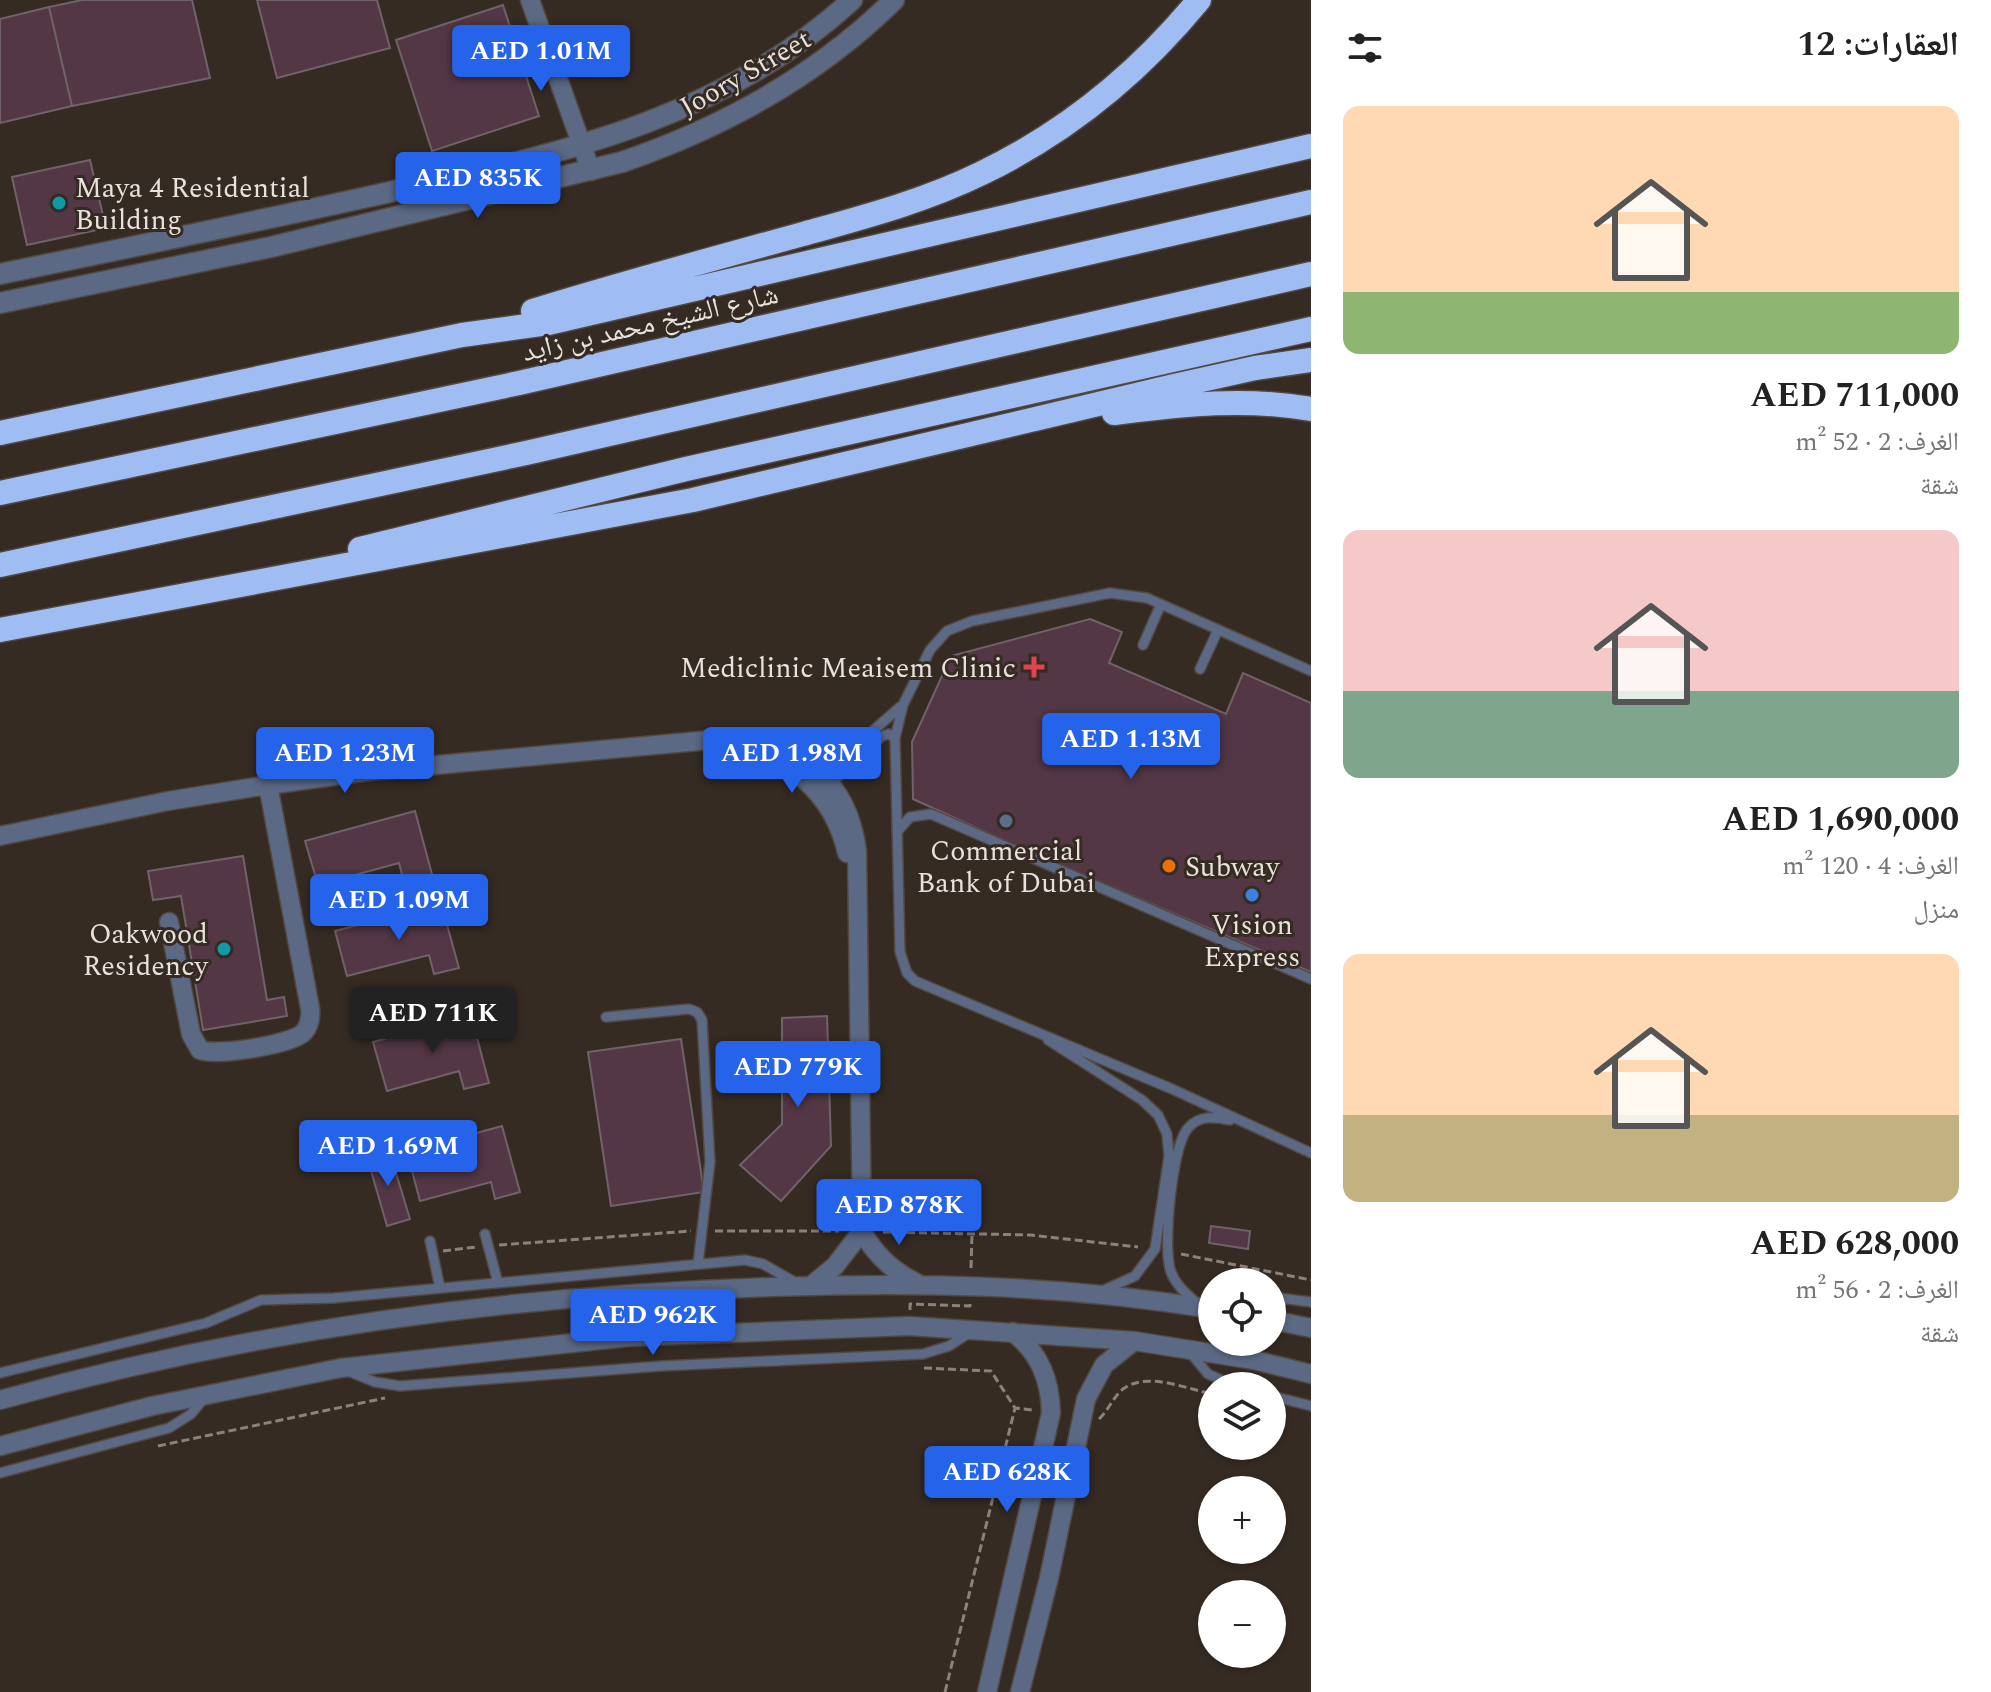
<!DOCTYPE html>
<html lang="ar">
<head>
<meta charset="utf-8">
<style>
	body { margin:0; font-family:Spectral,"Noto Naskh Arabic",serif; background:#f6f6f6; color:#222; direction:rtl; height:100vh; display:flex; flex-direction:column; font-size:30px; white-space:nowrap }
	* { box-sizing:border-box; margin:0 }
	p { font-size:26px; color:#767676 }
	.icon { flex:none; width:44px; height:44px; fill:none; stroke:currentColor; stroke-width:2; stroke-linecap:round; stroke-linejoin:round }
	.map { position:relative; flex:1; overflow:hidden; direction:ltr }
	.sheet { display:flex; flex-direction:column; background:#fff; width:680px }
	.sheet>* { flex:none }
	.buttons { position:absolute; left:1198px; top:1268px; display:grid; gap:16px }
	.buttons a { display:grid; place-items:center; width:88px; height:88px; border-radius:50%; background:#fff; box-shadow:0 2px 6px #0004; font-size:40px }
	.price { position:absolute; translate:-50% -68px; padding:0 18px; border-radius:8px; background:#2563eb; color:#fff; font-size:26px; line-height:52px; filter:drop-shadow(0 2px 4px #0008) }
	.price::after { content:''; position:absolute; left:50%; top:48px; width:24px; height:18px; margin-left:-12px; background:inherit; clip-path:polygon(0 0,100% 0,50% 100%) }
	.price.on { background:#222; color:#fff }
	ul { padding:0; list-style:none }
	li { display:grid; align-content:center; gap:16px; height:424px; padding:0 32px }
	li span { display:grid; place-items:center; height:248px; border-radius:16px; color:#555 }
	li>.icon { margin-inline-start:auto }
	span .icon { width:144px; height:144px; fill:#fffc; stroke-width:1 }
	li b { font-size:34px }
	h2 { display:flex; justify-content:space-between; align-items:center; height:96px; padding:0 32px; font-size:34px }
	main { display:flex; flex:1; min-height:0 }
	.map>svg:first-child { display:block }
	.building { fill:#533745; stroke:#706268; stroke-width:2 }
	.lines { fill:none; stroke-linecap:round; stroke-linejoin:round }
	.service-casing { stroke:#524841; stroke-width:12 }
	.minor-casing { stroke:#524841; stroke-width:21 }
	.tertiary-casing { stroke:#524841; stroke-width:23 }
	.motorway-casing { stroke:#524841; stroke-width:27 }
	.path { stroke:#8a827b; stroke-width:3; stroke-dasharray:8 4; stroke-linecap:butt }
	.service { stroke:#5b6985; stroke-width:9 }
	.minor { stroke:#5b6985; stroke-width:18 }
	.tertiary { stroke:#5b6985; stroke-width:20 }
	.motorway { stroke:#9fbcf3; stroke-width:24 }
	.culture-dot { fill:#0f9aa8; stroke:#352b23; stroke-width:3 }
	.health-dot { fill:#e0444e; stroke:#352b23; stroke-width:3 }
	.service-dot { fill:#5c6f8a; stroke:#352b23; stroke-width:3 }
	.food-dot { fill:#e8710a; stroke:#352b23; stroke-width:3 }
	.shop-dot { fill:#3f7fe0; stroke:#352b23; stroke-width:3 }
	.labels { text-anchor:middle; stroke-width:6; stroke-linejoin:round; paint-order:stroke }
	.street-label { font-size:28px; fill:#e8e2dc; stroke:#352b23 }
	.poi-label { font-size:28px; fill:#e8e2dc; stroke:#352b23; text-anchor:start }
</style>
</head>
<body>
<main>
<section class="sheet">
<h2>العقارات: 12<svg class="icon" aria-label="filters" viewBox="0 0 24 24"><path d="M4 7h16M4 17h16"/><circle cx="9" cy="7" r="2"/><circle cx="15" cy="17" r="2"/></svg></h2>
<ul>
<li><span style="background:linear-gradient(#ffd9b3 75%,#8fb573 0)"><svg class="icon" aria-label="home" viewBox="0 0 24 24"><path d="M3 11l9-7 9 7M6 9v11h12V9"/></svg></span><div><b>AED 711,000</b><p>الغرف: 2 · 52 m²</p><p>شقة</p></div></li>
<li><span style="background:linear-gradient(#f6c9c9 65%,#7fa58c 0)"><svg class="icon" aria-label="home" viewBox="0 0 24 24"><path d="M3 11l9-7 9 7M6 9v11h12V9"/></svg></span><div><b>AED 1,690,000</b><p>الغرف: 4 · 120 m²</p><p>منزل</p></div></li>
<li><span style="background:linear-gradient(#ffd9b3 65%,#c2b280 0)"><svg class="icon" aria-label="home" viewBox="0 0 24 24"><path d="M3 11l9-7 9 7M6 9v11h12V9"/></svg></span><div><b>AED 628,000</b><p>الغرف: 2 · 56 m²</p><p>شقة</p></div></li>
</ul>
</section>
<div class="map">
<svg width="1311" height="1692" viewBox="0 0 1311 1692">
	<rect width="100%" height="100%" fill="#352b23"/>
	<path class="building" d="M82,0H192L210,78L72,106L49,7Z
		M257,0H377L390,48L277,78Z
		M503,5L539,116L432,151L396,40Z
		M49,7L72,106L0,123V19Z
		M90,160L106,228L27,245L12,177Z
		M1090,619L1122,632L1109,663L1226,714L1243,673L1311,703V972L1027,851L913,799L912,742L951,656Z
		M415,811L433,878L405,886L399,863L318,885L305,841Z
		M243,856L267,1000L284,997L287,1016L203,1030L181,896L153,900L148,871Z
		M441,903L459,968L434,974L429,955L347,976L335,931Z
		M471,1015L489,1083L464,1089L459,1071L387,1091L373,1042Z
		M827,1016L831,1146L781,1201L740,1165L782,1124V1018Z
		M681,1039L704,1192L611,1206L588,1052Z
		M502,1126L520,1192L495,1199L491,1182L420,1201L407,1152Z
		M389,1150L410,1219L387,1226L367,1157Z
		M1211,1226L1250,1231L1248,1249L1209,1243Z"/>
	<g class="lines">
		<defs>
			<path id="service" d="M520,57L548,49
				M1143,645L1161,604
				M1200,669L1218,630
				M1311,671L1147,598L1110,593L972,621L947,631L930,650L903,705L895,738L900,952L907,973L915,981L1172,1089L1311,1153
				M821,771L859,743L900,707
				M831,783L882,736L889,734L895,738
				M897,832L910,817L931,814L1311,979
				M606,1017L689,1009L697,1012L702,1020L710,1162L698,1264
				M1048,1040L1142,1100L1158,1115L1167,1134L1169,1156L1155,1249L1135,1276L1102,1291
				M485,1234L498,1283
				M430,1241L440,1288
				M1272,1297L1311,1302
				M1199,1305C1188,1295 1176,1286 1171,1272C1162,1250 1172,1142 1189,1127C1200,1115 1215,1117 1230,1120
				M1189,1351L1208,1374L1235,1386
				M348,1371L375,1382L400,1386L661,1366L923,1354L949,1346L969,1333
				M0,1373L206,1323L261,1300L334,1298L745,1260L763,1264L798,1284
				M1272,1396L1311,1406
				M0,1473L169,1428L191,1414L206,1396"/>
			<path id="minor" d="M530,0L591,171
				M729,747C790,756 833,793 847,853
				M0,836L168,801L268,785L370,771L732,738C799,738 849,784 857,851L862,1231C875,1255 892,1271 917,1283
				M169,922L191,1034L200,1050C217,1056 292,1045 304,1032C310,1025 311,1017 310,1008L268,785
				M812,1285L835,1266L862,1231
				M1272,1320L1311,1328
				M0,1400C252,1330 510,1295 771,1287C923,1282 1061,1285 1212,1309
				M0,1446L152,1406L341,1368L628,1337L909,1326L1134,1341L1254,1360L1311,1374
				M987,1692L1051,1413C1050,1379 1040,1354 1013,1332
				M1020,1692L1049,1578L1086,1399L1104,1365L1134,1341"/>
			<path id="tertiary" d="M0,274C127,248 254,222 381,194C551,155 718,123 852,0
				M0,303L271,247L622,162C724,127 817,76 894,0"/>
			<path id="motorway" d="M533,311C623,283 713,259 803,234C864,217 925,201 982,173C1067,132 1139,73 1199,0
				M1114,413C1181,405 1243,397 1311,409
				M0,433L462,335L548,323L1311,146
				M0,493L519,383L1311,202
				M360,549L686,469L1311,329
				M0,565L526,453L1311,274
				M0,630L693,500L1170,387L1255,368L1311,360"/>
		</defs>
		<use href="#service" class="service-casing"/>
		<use href="#minor" class="minor-casing"/>
		<use href="#tertiary" class="tertiary-casing"/>
		<use href="#motorway" class="motorway-casing"/>
		<path class="path" d="M715,1231H839
			M883,1232L1030,1235L1138,1247
			M499,1245L691,1231
			M443,1251L476,1247
			M1181,1254L1311,1280
			M971,1268L972,1235
			M910,1310V1304L970,1306V1303
			M924,1368L991,1371L1015,1408L1032,1410
			M1099,1419C1108,1411 1113,1397 1123,1389C1147,1371 1187,1389 1212,1394
			M158,1446L385,1398
			M945,1692L1015,1408"/>
		<use href="#service" class="service"/>
		<use href="#minor" class="minor"/>
		<use href="#tertiary" class="tertiary"/>
		<use href="#motorway" class="motorway"/>
	</g>
	<g class="culture-dot">
		<circle cx="59" cy="203" r="8"/>
		<circle cx="224" cy="949" r="8"/>
	</g>
	<path class="health-dot" d="M1030 655h8v8h8v8h-8v8h-8v-8h-8v-8h8z"/>
	<circle class="service-dot" cx="1006" cy="821" r="8"/>
	<circle class="food-dot" cx="1169" cy="866" r="8"/>
	<circle class="shop-dot" cx="1252" cy="895" r="8"/>
	<g class="labels">
		<g class="street-label">
			<text transform="translate(745 72) rotate(-30)" y="10">Joory Street</text>
			<text transform="translate(650 322) rotate(-13)" y="10">شارع الشيخ محمد بن زايد</text>
		</g>
		<g class="poi-label">
			<text x="75" y="197">Maya 4 Residential<tspan x="75" dy="32">Building</tspan></text>
			<text x="1016" y="677" text-anchor="end">Mediclinic Meaisem Clinic</text>
			<text x="1006" y="860" text-anchor="middle">Commercial<tspan x="1006" dy="32">Bank of Dubai</tspan></text>
			<text x="1185" y="876">Subway</text>
			<text x="1252" y="934" text-anchor="middle">Vision<tspan x="1252" dy="32">Express</tspan></text>
			<text x="208" y="943" text-anchor="end">Oakwood<tspan x="208" dy="32">Residency</tspan></text>
		</g>
	</g>
</svg>
<div class="buttons">
<a><svg class="icon" aria-label="locate" viewBox="0 0 24 24"><circle cx="12" cy="12" r="6"/><path d="M12 2v4M12 18v4M2 12h4M18 12h4"/></svg></a>
<a><svg class="icon" aria-label="layers" viewBox="0 0 24 24"><path d="M12 4l9 5-9 5-9-5zM3 14l9 5 9-5"/></svg></a>
<a>+</a>
<a>−</a>
</div>
<b class="price" style="left:541px;top:93px">AED 1.01M</b>
<b class="price" style="left:478px;top:220px">AED 835K</b>
<b class="price" style="left:1131px;top:781px">AED 1.13M</b>
<b class="price" style="left:345px;top:795px">AED 1.23M</b>
<b class="price" style="left:792px;top:795px">AED 1.98M</b>
<b class="price" style="left:399px;top:942px">AED 1.09M</b>
<b class="price on" style="left:433px;top:1055px">AED 711K</b>
<b class="price" style="left:798px;top:1109px">AED 779K</b>
<b class="price" style="left:388px;top:1188px">AED 1.69M</b>
<b class="price" style="left:899px;top:1247px">AED 878K</b>
<b class="price" style="left:653px;top:1357px">AED 962K</b>
<b class="price" style="left:1007px;top:1514px">AED 628K</b>
</div>
</main>
</body>
</html>
